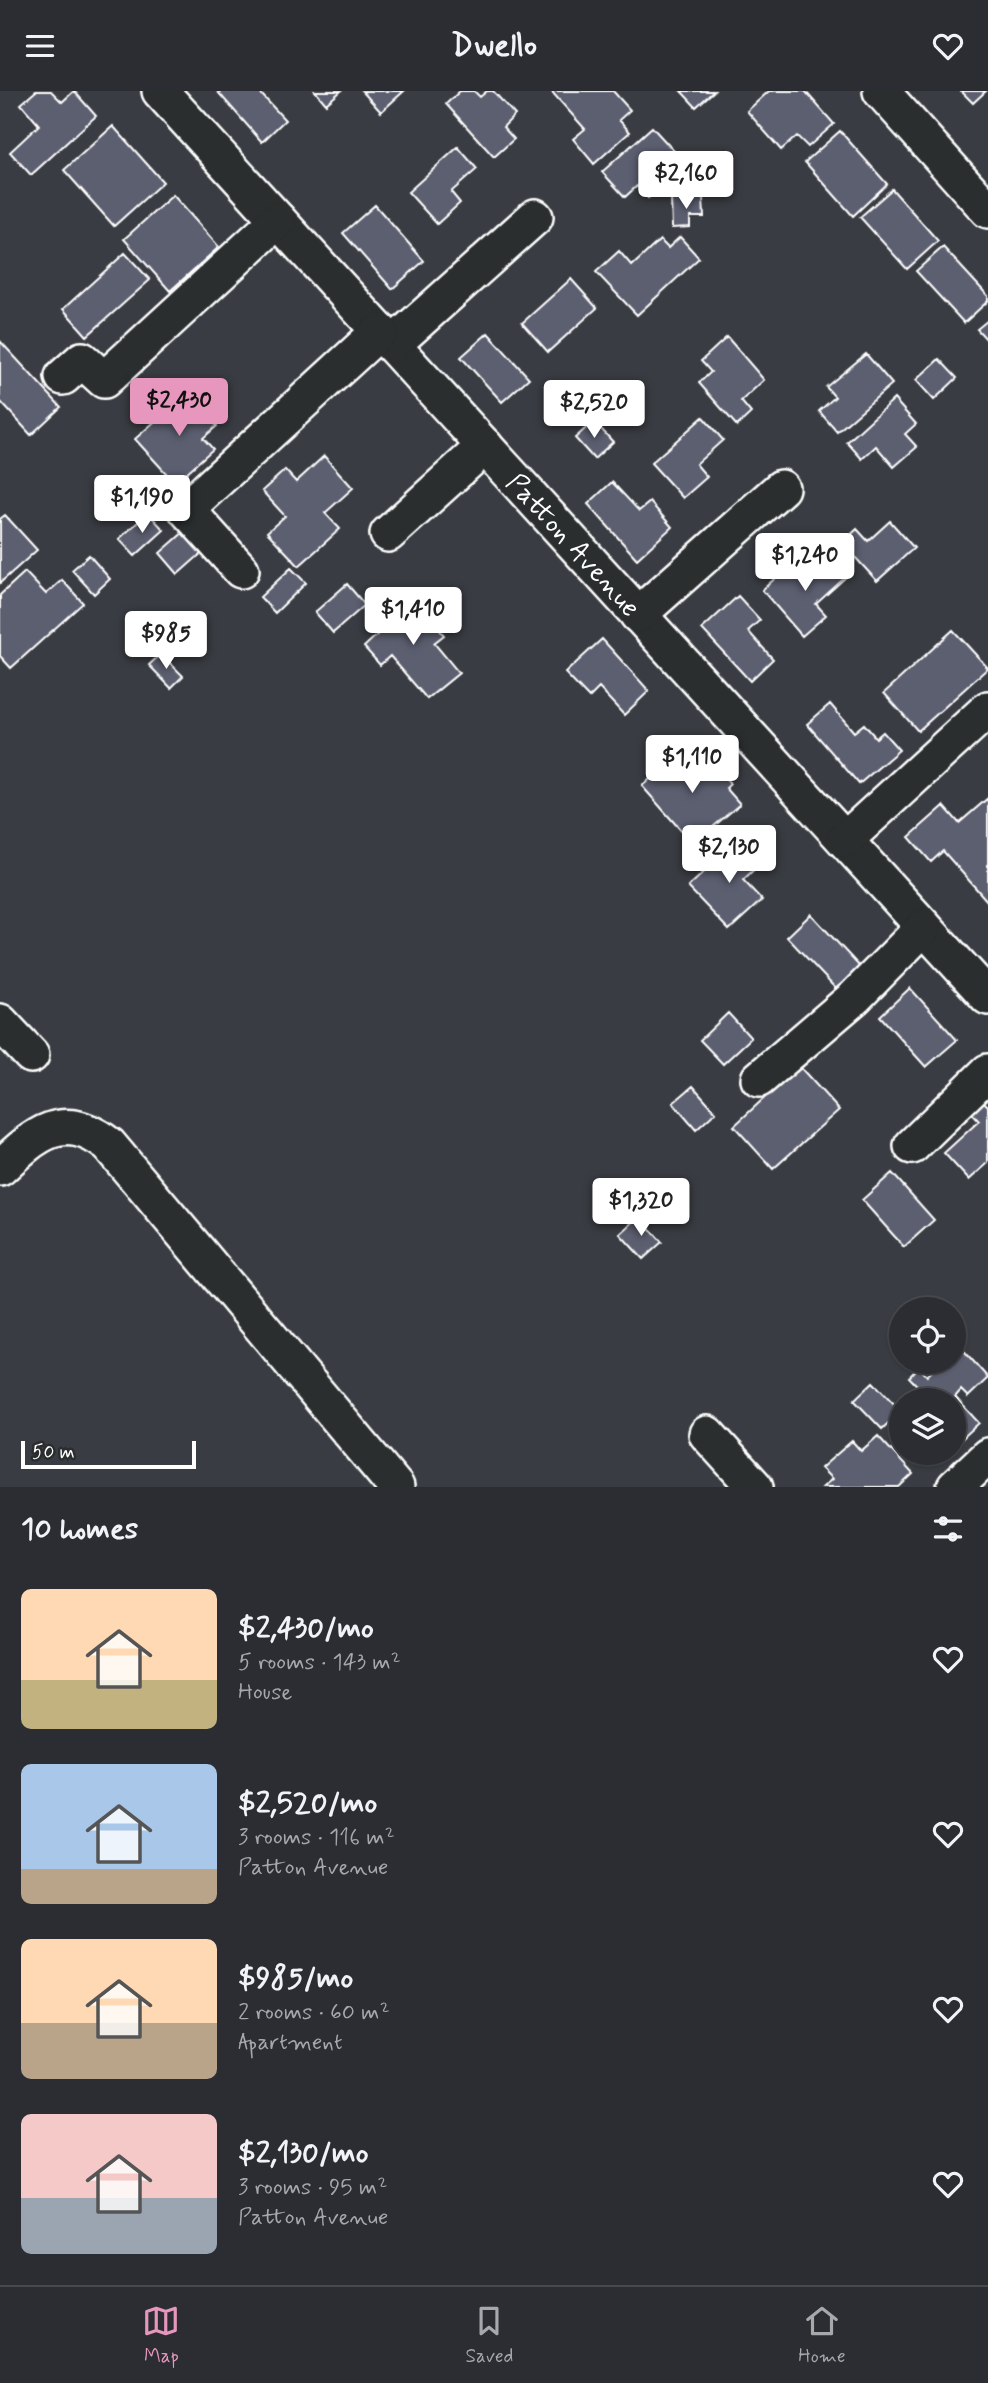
<!DOCTYPE html>
<html lang="en">
<head>
<meta charset="utf-8">
<style>
	body { margin:0; font-family:Mynerve,sans-serif; background:#37393e; color:#f1f3f6; height:100vh; display:flex; flex-direction:column; font-size:26px; white-space:nowrap }
	* { box-sizing:border-box; margin:0 }
	p { font-size:23px; color:#a6a8ac }
	.icon { flex:none; width:38px; height:38px; fill:none; stroke:currentColor; stroke-width:2; stroke-linecap:round; stroke-linejoin:round }
	.map { position:relative; height:1396px; overflow:hidden }
	.drawer { display:flex; flex-direction:column; background:#2b2d32; flex:1 }
	.drawer>* { flex:none }
	.fabs { position:absolute; left:889px; top:1206px; display:grid; gap:14px }
	.fabs a { display:grid; place-items:center; width:77px; height:77px; border-radius:50%; background:#2b2d32; box-shadow:0 2px 5px #0004,0 0 0 2px #47494d; font-size:35px }
	.scale { position:absolute; left:21px; bottom:18px; width:175px; box-sizing:border-box; padding-left:7px; border:4px solid #fff; border-top:0; font-size:19px; line-height:24px; white-space:nowrap; color:#fff; -webkit-text-stroke:5px #2a2d2e; paint-order:stroke }
	.price { position:absolute; translate:-50% -60px; padding:0 16px; border-radius:7px; background:#fff; color:#222; font-size:23px; line-height:46px; filter:drop-shadow(0 2px 4px #0008) }
	.price::after { content:''; position:absolute; left:50%; top:42px; width:21px; height:16px; margin-left:-10px; background:inherit; clip-path:polygon(0 0,100% 0,50% 100%) }
	.price.on { background:#e797bd; color:#111 }
	ul { padding:0; list-style:none }
	li { display:flex; align-items:center; gap:21px; height:175px; padding:0 21px }
	li span { display:grid; place-items:center; flex:none; width:196px; height:140px; border-radius:10px; color:#555 }
	li>.icon { margin-inline-start:auto }
	span .icon { width:84px; height:84px; fill:#fffc; stroke-width:1 }
	li b { font-size:30px }
	h2 { display:flex; justify-content:space-between; align-items:center; height:84px; padding:0 21px; font-size:30px }
	header { display:flex; justify-content:space-between; align-items:center; height:91px; padding:0 21px; background:#2b2d32; font-size:32px; font-weight:700 }
	.menu { display:flex; justify-content:space-around; align-items:center; height:98px; border-top:2px solid #47494d; background:#2b2d32; font-size:19px; color:#a6a8ac }
	.menu a { display:grid; justify-items:center; gap:4px }
	.menu .on { color:#e797bd }
	.map>svg:first-child { display:block }
	.building { fill:#5c5e70; stroke:#fff; stroke-width:2 }
	.lines { fill:none; stroke-linecap:round; stroke-linejoin:round }
	.minor-casing { stroke:#fff; stroke-width:40 }
	.minor { stroke:#2a2d2e; stroke-width:35 }
	.labels { text-anchor:middle; stroke-width:6; stroke-linejoin:round; paint-order:stroke }
	.street-label { font-size:28px; fill:#fff; stroke:#2a2d2e }
</style>
</head>
<body>
<header><svg class="icon" aria-label="menu" viewBox="0 0 24 24"><path d="M4 6h16M4 12h16M4 18h16"/></svg>Dwello<svg class="icon" aria-label="heart" viewBox="0 0 24 24"><path d="M12 20l-8-8c-3-5 5-10 8-4 3-6 11-1 8 4z"/></svg></header>
<div class="map">
<svg width="988" height="1396" viewBox="0 0 988 1396">
	<rect width="100%" height="100%" fill="#393c42"/>
	<filter id="ink" filterUnits="userSpaceOnUse"><feTurbulence type="fractalNoise" baseFrequency=".0143" numOctaves="2"/><feDisplacementMap in="SourceGraphic" scale="14" xChannelSelector="R" yChannelSelector="G"/><feConvolveMatrix kernelMatrix="1 2 1 2 8 2 1 2 1" color-interpolation-filters="sRGB"/></filter>
	<g filter="url(#ink)">
		<path class="building" d="M36,0H51L62,11L74,0L96,25L31,84L10,61L39,34L21,13Z
			M217,0H264L261,3L285,29L262,51Z
			M315,0H341L326,13Z
			M362,0H404L381,21Z
			M460,0H474L480,6L487,0H493L515,24L503,36L514,48L494,66L446,13Z
			M551,0H613L630,19L619,29L630,41L594,73L573,48L585,38Z
			M681,0H714L696,16Z
			M769,0H805L834,33L808,56L797,45L781,59L747,20Z
			M961,0H986L973,12Z
			M113,35L163,91L114,135L64,79Z
			M652,36L674,60L661,72L673,85L648,107L637,95L625,106L602,81Z
			M840,40L887,93L853,125L805,71Z
			M458,56L477,78L451,101L460,112L437,133L408,101Z
			M892,98L938,150L907,178L860,126Z
			M173,104L219,156L170,200L124,148Z
			M703,106L704,126H690V136L672,137L671,108Z
			M375,114L424,170L392,198L343,142Z
			M680,146L699,167L637,224L596,181L619,160L632,175L660,149L668,157Z
			M943,156L988,205V210L964,232L916,180Z
			M125,162L150,189L87,245L63,218Z
			M571,188L597,217L548,261L522,232Z
			M988,229V250L977,238Z
			M488,242L529,287L502,311L461,266Z
			M727,246L764,289L741,310L751,322L737,335L699,292L711,281L701,270Z
			M0,250L61,316L31,344L0,310Z
			M866,263L892,293L837,341L819,320L835,306L826,296Z
			M939,268L957,287L934,309L916,289Z
			M187,302L217,335L203,347L213,358L175,392L135,348Z
			M894,308L916,333L905,343L917,356L894,376L876,355L862,368L847,351Z
			M703,326L723,349L696,373L707,386L683,407L651,372Z
			M594,330L613,351L594,368L575,347Z
			M324,365L353,397L325,422L340,438L299,475L267,441L285,425L262,400L285,379L296,391Z
			M612,391L639,420L650,411L672,436L637,468L588,413Z
			M148,422L164,439L135,465L119,448Z
			M5,424L37,459L0,492V428Z
			M890,430L914,457L877,490L842,452L857,438L868,450Z
			M185,440L203,461L178,483L160,462Z
			M827,462L847,485L816,513L826,524L802,545L762,499L788,476L798,487Z
			M89,464L110,488L94,503L72,479Z
			M291,477L306,492L275,522L260,506Z
			M25,481L46,503L62,489L83,512L11,577L0,565V504Z
			M347,493L365,514L333,542L315,521Z
			M410,504L444,544L434,552L459,582L427,608L390,565L380,574L364,556L379,542L372,535Z
			M738,505L760,529L748,540L773,568L750,590L702,538Z
			M953,539L988,577L918,640L884,602Z
			M602,548L649,600L624,624L599,597L589,607L565,582Z
			M161,563L183,585L171,597L149,574Z
			M830,613L854,641L864,633L876,647L883,641L899,659L859,693L807,633Z
			M687,656L709,681L715,676L730,693L726,697L740,713L693,753L642,695Z
			M988,707V811L943,760L931,771L909,746L944,715L959,732Z
			M740,748L762,771L743,789L762,809L729,839L688,796Z
			M811,823L860,876L837,899L787,846Z
			M910,897L957,949L926,976L880,925Z
			M728,922L751,947L723,973L700,949Z
			M799,975L839,1019L773,1078L734,1035Z
			M693,995L716,1021L696,1039L673,1012Z
			M979,1006L988,1015V1072L969,1089L944,1062L979,1030L967,1017Z
			M892,1082L934,1129L904,1156L862,1109Z
			M639,1126L662,1151L643,1168L620,1143Z
			M959,1254L988,1287L968,1306L961,1299L955,1306L979,1332L954,1355V1309H931L909,1286L919,1276L927,1285L942,1270H954V1260Z
			M873,1291L901,1320L882,1338L854,1309Z
			M878,1345L913,1383L899,1396H823L832,1388L821,1377L852,1350L861,1360Z"/>
		<g class="lines">
			<defs>
				<g id="minor">
					<path id="s1" d="M160,0L988,906"/>
					<path d="M881,0L988,119"/>
					<path d="M392,254L535,126"/>
					<path d="M63,286L82,269L104,289L278,129"/>
					<path d="M388,443L485,355"/>
					<path d="M241,479L186,418L380,240"/>
					<path d="M638,524L781,397"/>
					<path d="M845,749L988,618"/>
					<path d="M0,931L31,964"/>
					<path d="M759,988L855,906L924,836"/>
					<path d="M912,1055L988,981"/>
					<path d="M0,1077C36,1043 63,1018 109,1054L396,1396"/>
					<path d="M707,1343L755,1396"/>
					<path d="M955,1396L988,1365"/>
				</g>
			</defs>
			<use href="#minor" class="minor-casing"/>
			<use href="#minor" class="minor"/>
		</g>
	</g>
	<g class="labels">
		<g class="street-label">
			<text dy="10" stroke="none"><textPath href="#s1" startOffset="614">Patton Avenue</textPath></text>
		</g>
	</g>
</svg>
<div class="fabs">
<a><svg class="icon" aria-label="locate" viewBox="0 0 24 24"><circle cx="12" cy="12" r="6"/><path d="M12 2v4M12 18v4M2 12h4M18 12h4"/></svg></a>
<a><svg class="icon" aria-label="layers" viewBox="0 0 24 24"><path d="M12 4l9 5-9 5-9-5zM3 14l9 5 9-5"/></svg></a>
</div>
<div class="scale">50 m</div>
<b class="price" style="left:686px;top:120px">$2,160</b>
<b class="price on" style="left:179px;top:347px">$2,430</b>
<b class="price" style="left:594px;top:349px">$2,520</b>
<b class="price" style="left:142px;top:444px">$1,190</b>
<b class="price" style="left:805px;top:502px">$1,240</b>
<b class="price" style="left:413px;top:556px">$1,410</b>
<b class="price" style="left:166px;top:580px">$985</b>
<b class="price" style="left:692px;top:704px">$1,110</b>
<b class="price" style="left:729px;top:794px">$2,130</b>
<b class="price" style="left:641px;top:1147px">$1,320</b>
</div>
<section class="drawer">
<h2>10 homes<svg class="icon" aria-label="filters" viewBox="0 0 24 24"><path d="M4 7h16M4 17h16"/><circle cx="9" cy="7" r="2"/><circle cx="15" cy="17" r="2"/></svg></h2>
<ul>
<li><span style="background:linear-gradient(#ffd9b3 65%,#c2b280 0)"><svg class="icon" aria-label="home" viewBox="0 0 24 24"><path d="M3 11l9-7 9 7M6 9v11h12V9"/></svg></span><div><b>$2,430/mo</b><p>5 rooms · 143 m²</p><p>House</p></div><svg class="icon" aria-label="heart" viewBox="0 0 24 24"><path d="M12 20l-8-8c-3-5 5-10 8-4 3-6 11-1 8 4z"/></svg></li>
<li><span style="background:linear-gradient(#a9c7e8 75%,#b9a48a 0)"><svg class="icon" aria-label="home" viewBox="0 0 24 24"><path d="M3 11l9-7 9 7M6 9v11h12V9"/></svg></span><div><b>$2,520/mo</b><p>3 rooms · 116 m²</p><p>Patton Avenue</p></div><svg class="icon" aria-label="heart" viewBox="0 0 24 24"><path d="M12 20l-8-8c-3-5 5-10 8-4 3-6 11-1 8 4z"/></svg></li>
<li><span style="background:linear-gradient(#ffd9b3 60%,#b9a48a 0)"><svg class="icon" aria-label="home" viewBox="0 0 24 24"><path d="M3 11l9-7 9 7M6 9v11h12V9"/></svg></span><div><b>$985/mo</b><p>2 rooms · 60 m²</p><p>Apartment</p></div><svg class="icon" aria-label="heart" viewBox="0 0 24 24"><path d="M12 20l-8-8c-3-5 5-10 8-4 3-6 11-1 8 4z"/></svg></li>
<li><span style="background:linear-gradient(#f6c9c9 60%,#9aa5b1 0)"><svg class="icon" aria-label="home" viewBox="0 0 24 24"><path d="M3 11l9-7 9 7M6 9v11h12V9"/></svg></span><div><b>$2,130/mo</b><p>3 rooms · 95 m²</p><p>Patton Avenue</p></div><svg class="icon" aria-label="heart" viewBox="0 0 24 24"><path d="M12 20l-8-8c-3-5 5-10 8-4 3-6 11-1 8 4z"/></svg></li>
</ul>
</section>
<nav class="menu">
<a class="on"><svg class="icon" aria-label="map" viewBox="0 0 24 24"><path d="M3 6l6-2 6 2 6-2v14l-6 2-6-2-6 2zM9 4v14M15 6v14"/></svg>Map</a>
<a><svg class="icon" aria-label="saved" viewBox="0 0 24 24"><path d="M7 4h10v16l-5-4-5 4z"/></svg>Saved</a>
<a><svg class="icon" aria-label="home" viewBox="0 0 24 24"><path d="M3 11l9-7 9 7M6 9v11h12V9"/></svg>Home</a>
</nav>
</body>
</html>
